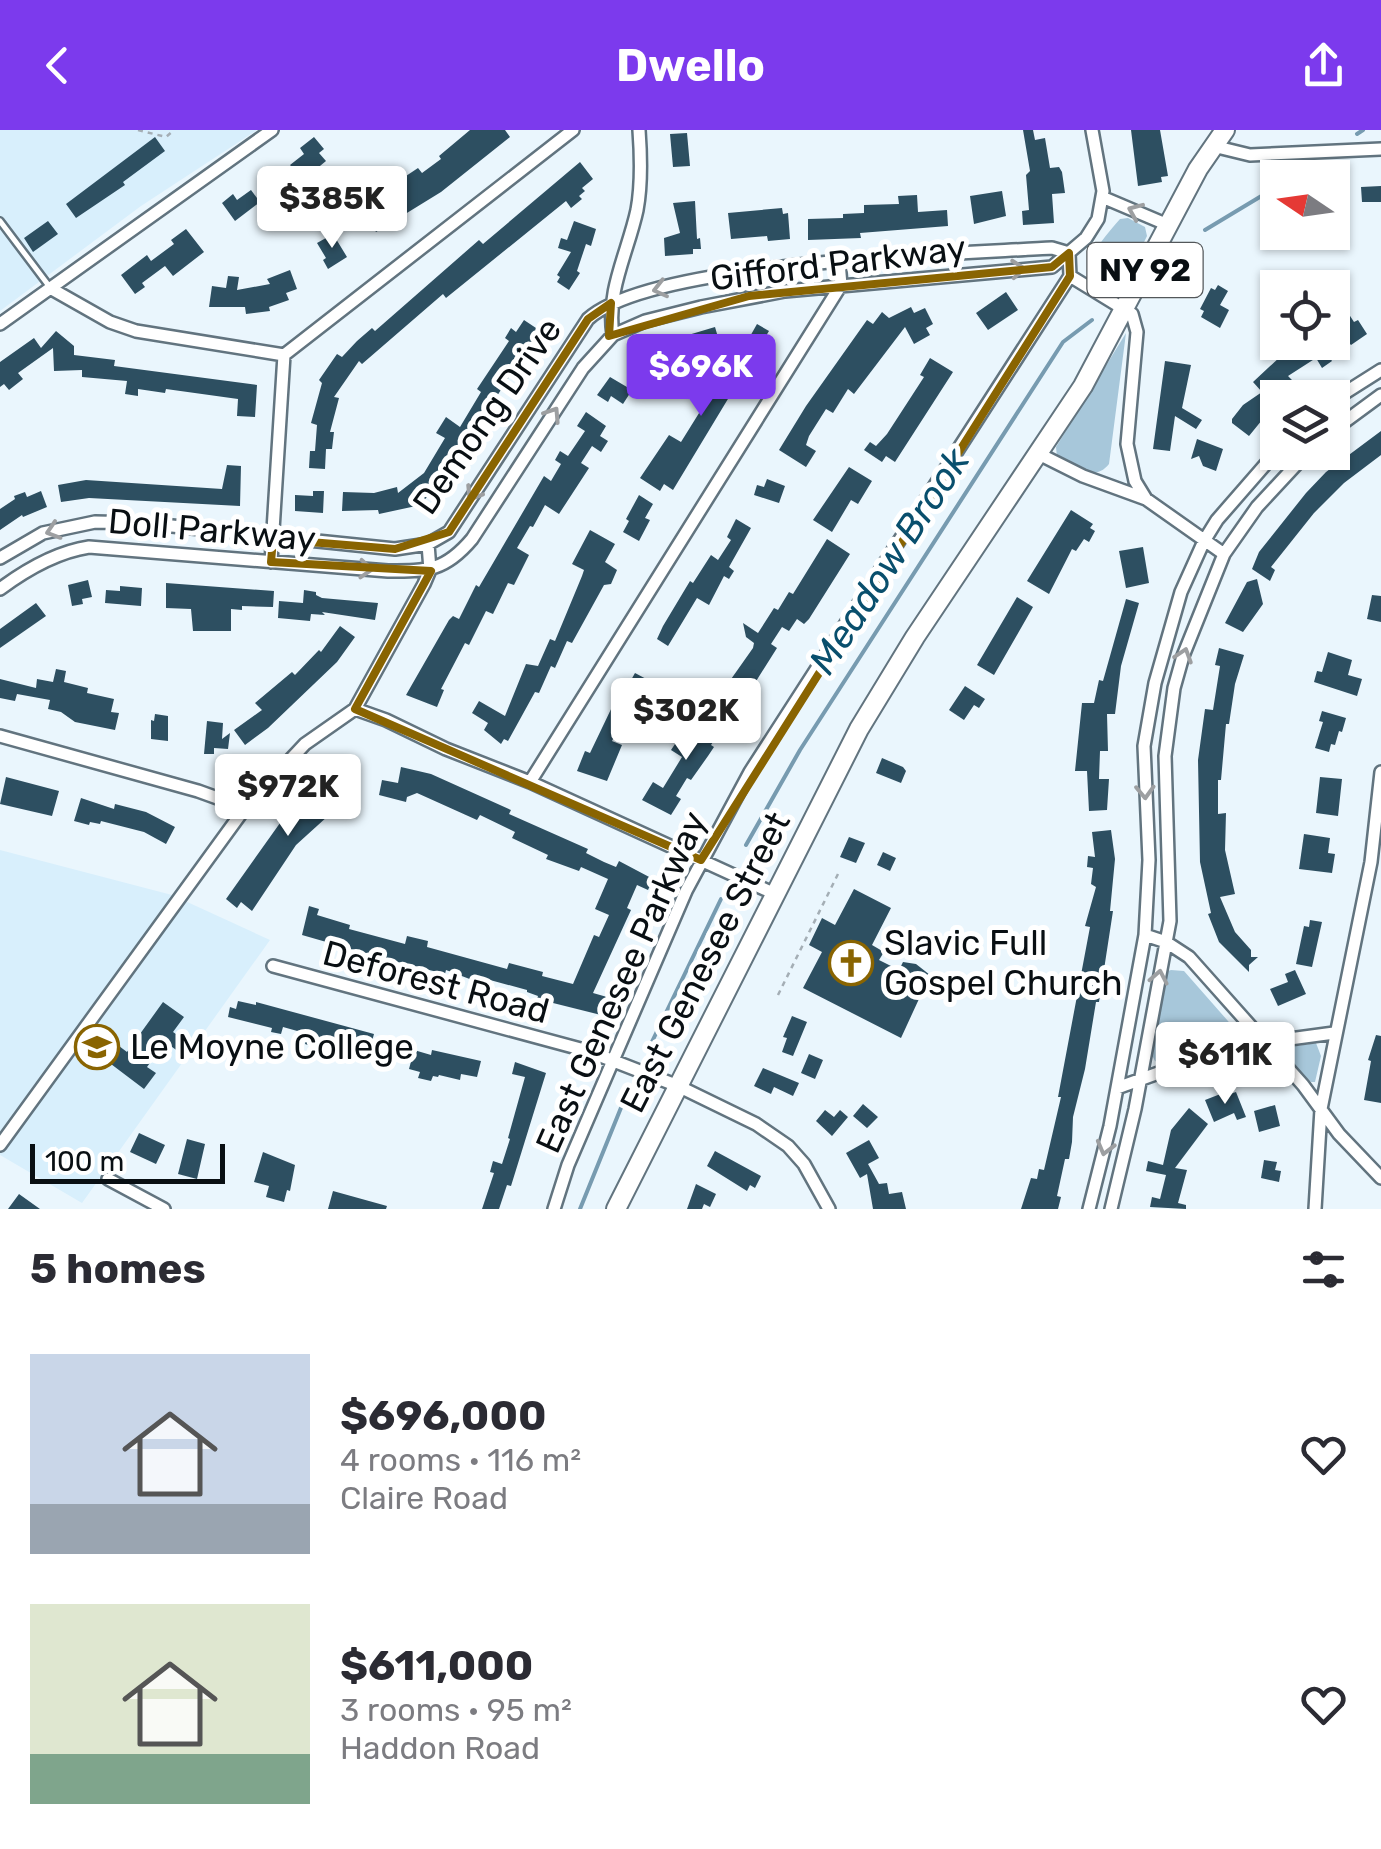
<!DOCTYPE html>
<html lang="en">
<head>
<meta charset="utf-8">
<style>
	body { margin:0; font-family:Rubik,sans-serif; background:#f2f2f3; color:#2b2b33; height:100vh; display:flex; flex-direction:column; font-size:38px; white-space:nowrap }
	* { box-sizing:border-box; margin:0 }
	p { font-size:32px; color:#7c7c81 }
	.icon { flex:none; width:55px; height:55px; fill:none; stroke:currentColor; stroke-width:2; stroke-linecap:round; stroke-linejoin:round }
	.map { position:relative; height:1079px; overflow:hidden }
	.panel { display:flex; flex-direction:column; background:#fff; flex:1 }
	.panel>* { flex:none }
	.needle { width:65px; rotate:283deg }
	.buttons { position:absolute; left:1260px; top:30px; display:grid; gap:20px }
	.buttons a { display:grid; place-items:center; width:90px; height:90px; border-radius:0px; background:#fff; box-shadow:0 2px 8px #0004; font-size:50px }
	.scale { position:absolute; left:30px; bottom:25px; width:195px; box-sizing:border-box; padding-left:10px; border:5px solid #090f13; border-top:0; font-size:28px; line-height:35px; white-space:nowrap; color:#090f13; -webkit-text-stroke:8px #fff; paint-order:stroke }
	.price { position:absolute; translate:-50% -85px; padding:0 22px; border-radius:10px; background:#fff; color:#222; font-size:32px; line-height:65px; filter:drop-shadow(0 2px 5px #0008) }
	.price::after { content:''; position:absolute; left:50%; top:60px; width:30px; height:22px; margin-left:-15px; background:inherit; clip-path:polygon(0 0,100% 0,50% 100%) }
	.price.selected { background:#7c3aed; color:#fff }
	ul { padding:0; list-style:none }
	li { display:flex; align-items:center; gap:30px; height:250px; padding:0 30px }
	li span { display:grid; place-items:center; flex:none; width:280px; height:200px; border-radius:0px; color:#555 }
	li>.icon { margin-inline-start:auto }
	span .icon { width:120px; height:120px; fill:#fffc; stroke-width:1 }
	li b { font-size:42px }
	h2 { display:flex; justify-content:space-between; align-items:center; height:120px; padding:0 30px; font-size:42px }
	header { display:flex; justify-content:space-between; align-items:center; height:130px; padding:0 30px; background:#7c3aed; color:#fff; font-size:45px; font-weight:700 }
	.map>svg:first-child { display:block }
	.built { fill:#d8effc }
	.green { fill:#a7c7da }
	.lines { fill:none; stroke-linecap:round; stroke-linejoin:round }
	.stream { stroke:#779bb0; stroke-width:4 }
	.building { fill:#2d4f61 }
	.lane-casing { stroke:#62747f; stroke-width:10 }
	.street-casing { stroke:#62747f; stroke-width:16 }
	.primary-casing { stroke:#62747f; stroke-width:22 }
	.path { stroke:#a4aeb5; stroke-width:2.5; stroke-dasharray:5 5; stroke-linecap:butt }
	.lane { stroke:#fff; stroke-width:5 }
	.street { stroke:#fff; stroke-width:11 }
	.primary { stroke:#fff; stroke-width:18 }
	.oneway { stroke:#9d9fa1 }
	.marked { fill:none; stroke:#896401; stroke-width:8; stroke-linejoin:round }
	.labels { text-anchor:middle; stroke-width:10; stroke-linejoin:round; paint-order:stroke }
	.shield { fill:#fff; stroke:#53575a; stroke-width:2.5 }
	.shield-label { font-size:32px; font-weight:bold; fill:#090f13 }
	.street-label { font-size:35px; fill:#090f13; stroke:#fff }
	.poi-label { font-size:35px; fill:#090f13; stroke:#fff; text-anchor:start }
	.water-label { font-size:38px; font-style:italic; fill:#094f6d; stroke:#fff }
</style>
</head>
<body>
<header><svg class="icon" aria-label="back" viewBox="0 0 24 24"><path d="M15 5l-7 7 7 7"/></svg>Dwello<svg class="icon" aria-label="share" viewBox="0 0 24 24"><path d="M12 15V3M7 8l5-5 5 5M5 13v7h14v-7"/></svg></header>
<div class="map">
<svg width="1381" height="1079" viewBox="0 0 1381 1079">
	<rect width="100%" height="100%" fill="#eaf6fd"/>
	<path class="built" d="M0,0H257L141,76L0,181Z
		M0,720L172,765L270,810L82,1073L0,1025Z"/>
	<path class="green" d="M1128,88L1145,97L1147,106L1120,162L1088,149C1086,127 1106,105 1120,89Z
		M1126,203L1109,334C1094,353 1073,337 1057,327L1056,317Z
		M1171,840L1184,841L1235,899L1234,906L1163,934L1155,931L1150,921L1165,842Z
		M1316,913L1321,926L1315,952H1311L1277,919Z"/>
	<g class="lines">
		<path class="stream" d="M1357,4L1363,0
			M1292,48L1305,39
			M1205,100L1278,56
			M746,715L800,620L1063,212L1092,190
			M648,920L721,769
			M580,1079L629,958"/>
	</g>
	<path class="building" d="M470,0H505L510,7L441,62L376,102L361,76L418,38L422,43L441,29L439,26Z
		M1023,0H1033L1035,10L1045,8L1050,38L1059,37L1062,42L1065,63L1052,64L1054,93L1023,95L1022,81L1029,80L1026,45L1030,41Z
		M1131,0H1160L1168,46L1161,47L1162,52L1138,56Z
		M687,3L690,36L673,37L670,4Z
		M155,7L165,21L123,52L125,55L76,88L66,74Z
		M314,7L324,19L319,23L326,31L303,50L290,35L304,24L300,18Z
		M580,32L593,49L582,58L585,61L579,66L582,69L571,78L566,71L446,168L443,164L362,234L359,231L334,267L339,268L330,302H334L332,319H326L325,339L309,338L310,321H315L317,295L311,293L322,253L319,250L337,224L342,227L357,211L372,198L375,201L479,110L483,114Z
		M1381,56V72H1362L1361,57Z
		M251,60L260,72L235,91L222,73L233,64L237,70Z
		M1002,61L1006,86L974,94L970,66Z
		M917,65L918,82L947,80L948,96L860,103L861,108L808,110V89L843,88V84L864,83V75L899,74L898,66Z
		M695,71L697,109L700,108L701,119H693V124L665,126L664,108L680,103L673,73Z
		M782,78L783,84L788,83L790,109L768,111L767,106L731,109L728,83Z
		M48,91L58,104L33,122L24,108Z
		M574,91L596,99L591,116L586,114L577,141L580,143L569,160L557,152L560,147L557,145L571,122L558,118L561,108L567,110Z
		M186,99L204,122L173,146L165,136L142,153L145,157L135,164L121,145L147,125L151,131L174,114L171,110Z
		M333,104L347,127L328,139L323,130L326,128L317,113Z
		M290,140L297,159L286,163L289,170L269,177L270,181L246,184L245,177H209L212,156L226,158L228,146L239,147L237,160L270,154L267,149Z
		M1218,155L1228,161L1220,175L1229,180L1220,198L1201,187L1204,181L1200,179L1211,158L1215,160Z
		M1006,162L1018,180L988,200L976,183Z
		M1339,169L1354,192L1358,190L1367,204L1351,215L1332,195V174Z
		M911,177L914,183L925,178L933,194L926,198L930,205L914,214L905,197L854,264L848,259L833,283L826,279L809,306L806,315L816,321L806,337L779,320L806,276L867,190L873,194L882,182L889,188Z
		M524,190L539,200L523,227L525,229L519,238L516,236L451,339L445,335L431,358L434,362L416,376L379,384L378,380L342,381L343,362L374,363L397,357L398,363L424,343L445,308L436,303L446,287L460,297L481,262L477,259L509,211L505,208L511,198L516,202Z
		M757,194L769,201L673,360L664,354L660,361L640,348L669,305L681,312L719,251L726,237L720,234L730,220L739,226Z
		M715,197L720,214L692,222V219L669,228L675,244L662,249L648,217Z
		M56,201L74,216V225L115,230L114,236L257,255L255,287L237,286L238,269L166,259L165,263L138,259V266L125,264L127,251L82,247V240L54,241L53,218L18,243L23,249L9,260L4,254L0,257V232L34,208L41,218Z
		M1296,212H1320L1332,231L1322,238L1316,228L1288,246L1293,251L1278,265V286L1271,279L1249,306L1232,293V289L1243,275L1262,262L1253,252Z
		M930,228L953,242L895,332L886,326L882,332L864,320L870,312L876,316L887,304L924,247L920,245Z
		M1165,231L1191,235L1182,278L1202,290L1196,299L1175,286L1170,321L1153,319Z
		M610,247L632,260L623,274L611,266L608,272L597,265Z
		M586,282L606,296L600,306L608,311L601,322L592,316L581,333L589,338L559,384L545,375L533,397L530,396L517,418L529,425L514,455L508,453L493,484L486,481L469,515L465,513L441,559L444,560L437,577L406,565L449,490L453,486L459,489L476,455L479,457L544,346L551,351L561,334L555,330L560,321L568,326L585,301L577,296Z
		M1381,301V325L1344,353L1314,383L1271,437L1275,440L1270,451L1252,439L1259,422L1306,363L1326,342Z
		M1197,309L1223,319L1216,341L1203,336L1199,326L1191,329Z
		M227,335L241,336L240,376L89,368L61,372L58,355L86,350L222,359Z
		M849,337L872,351L858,374L851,370L832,402L813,390Z
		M767,349L785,356L779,373L754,365L757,355L764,357Z
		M41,361L47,377L23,387L22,385L0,400V379L15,369L14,366L25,362L27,367Z
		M313,361H324L323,383L295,381V365L313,366Z
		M639,365L653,374L645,388L650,390L639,411L623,402L629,391L626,389Z
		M1071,380L1093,394L1090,398L1095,401L1089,412L1084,409L1076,421L1072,419L1049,464L1027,451Z
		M736,389L751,398L729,437L734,441L729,449L724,446L709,475L697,468L668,516L657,509L663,496L690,451L693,453L711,425L718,430L731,410L727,407Z
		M590,400L615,414L605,432L617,440L611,454L604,455L572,513L567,511L555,538L551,536L539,563L535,562L508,611L504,609L501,614L484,600L488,593L472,583L479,571L505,586L526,534L538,536L550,509L555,511L582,446L584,440L572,434Z
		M827,409L850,424L809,489L804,494L797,489L789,501L782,497L771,514L777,518L748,564L729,552L753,518L754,513L746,507L743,493L758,503L774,478L778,480L789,462L793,464Z
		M1143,417L1149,453L1126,458L1119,421Z
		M1257,449L1263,474L1243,502L1225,493L1247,452Z
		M88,450L92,467L82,469L83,474L72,476L68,455Z
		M166,453L274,461L273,477L242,476V480L231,479V501H193L191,479L166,478Z
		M120,456L142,458L141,476L105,473L106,460L120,461Z
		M304,460L316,462V465L322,468L378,473L375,490L322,482L325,485L311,484L310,491L278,488L279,471L303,473Z
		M1372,465L1381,466V492L1367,489Z
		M1017,467L1033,477L994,545L977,535Z
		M1126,469L1139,473L1121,536L1115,584H1107L1108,621H1100L1099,649H1109L1107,680L1089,681L1087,641H1075L1082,573H1094L1099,550L1103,551Z
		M36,473L46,486L0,518V499Z
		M340,496L355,507L337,532L268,598L245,615L234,600L262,580L255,573L292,542L295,545L319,520L321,522Z
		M1219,518L1244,525L1235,554L1229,594H1226L1221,650H1218V684L1226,683L1225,720L1235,764L1220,767L1235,802L1251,820V827H1258L1249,835V842L1219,812L1208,784L1211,783L1200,732L1198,630L1205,579L1213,580L1220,536L1215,535Z
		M1328,522L1352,530L1348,545L1362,549L1357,566L1314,552L1317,541L1322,542Z
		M56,539L66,541L64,552L88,558L87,563L114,569L111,582L119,583L115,600L75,592L61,582L48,579L50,570L17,564L15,571L0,568V549L36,558L37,549L53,552Z
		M635,543L650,551L643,563L647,565L632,596L622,591L612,611L622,615L607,651L577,641L585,621L590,623L613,575L618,573Z
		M965,556L985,569L979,578L974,575L964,590L949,580Z
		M1322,581L1346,588L1342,602L1339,601L1335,615L1331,614L1329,622L1315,618L1323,592L1319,591Z
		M705,583L715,589L718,585L727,591L711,615L714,617L708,626L691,650L687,648L676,666L681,669L671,685L642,670L653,652L663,658L682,627L671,620L681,605L688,609Z
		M155,584L168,586V611L151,609V590L154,591Z
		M207,591L223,593L222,609L230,603L228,619L214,618V624H204Z
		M882,628L903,637L906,641L901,653L876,643Z
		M346,633L355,649L329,664L339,676L296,715L252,781L241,772L237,778L226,769L280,693L327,650L324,645Z
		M401,637L431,644L511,680L509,684L588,719L586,723L604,732L616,737L619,731L653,749L648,760L637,755L627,778L631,780L593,863L607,867L601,885L537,869L538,866L527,862V860L490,850L488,856L446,840L445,844L382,828L302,805L309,776L319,779L317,785L350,795L349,799L405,814L407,806L428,811L427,817L507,839L509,833L543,842L542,846L573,854L594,805L599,807L609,785L595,779L608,749L581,737L579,741L546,729L548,725L512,708L515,702L480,685L477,690L417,663L407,667L406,672L379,665L382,650L398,653Z
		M6,647L59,661L52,686L0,674Z
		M1320,647L1342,649L1338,686L1316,683Z
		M81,668L114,679L115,674L146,682L175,697L166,714L144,702L101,691L100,694L90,692L89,695L74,691Z
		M1111,700L1115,729L1110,781H1113L1099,872H1096L1085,939L1073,987L1072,1012L1069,1029H1065L1057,1066L1061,1067L1058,1079H1021L1031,1048L1037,1049L1039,1039L1044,1040L1061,967H1058L1090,797L1085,796L1096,757L1091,754L1093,738L1087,737L1088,726L1095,727L1092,702Z
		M1304,704L1330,708L1328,723L1335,724L1332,743L1299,739Z
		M849,707L865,713L856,733L840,727Z
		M883,722L896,728L890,741L877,735Z
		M854,759L891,778L872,815L884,822L879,830L899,840L903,832L916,834L930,845L901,908L803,858L822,822L809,815L822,788L835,795Z
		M1310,790L1322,792L1312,837L1296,834L1304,796L1309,797Z
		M1295,840L1306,864L1278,876L1270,859L1288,852L1285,844Z
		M238,871L256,875V872L374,904L369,922L336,912L333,923L305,914L308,904L283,897L281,904L271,902L272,898L228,887L230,877L236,879Z
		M163,872L184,887L173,902L190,914L182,924L165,912L147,937L156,943L144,959L107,931L119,916L127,922Z
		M792,886L807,892L793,926L782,922L787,908L783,907Z
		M1376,905L1381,906V973L1364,970L1371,931L1368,930Z
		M414,920L431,925L432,920L481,931L477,947L461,944L460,950L439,945L438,947L433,946L431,951L418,948L420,942L409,939Z
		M809,924L823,930L815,949L801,943Z
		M515,932L546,943L511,1056L507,1055L499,1079H482L494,1043L490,1042L493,1031L502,1034L510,1009L508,1008L525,947L512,944Z
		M763,938L799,953L793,966L774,957L771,964L754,956Z
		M1236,962L1246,987L1237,990L1234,983L1214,992L1205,970L1223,963L1224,966Z
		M863,974L878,987L867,998L853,986Z
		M1275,975L1280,996L1259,1002L1254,981Z
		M1189,978L1208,994L1175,1038L1187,1040L1178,1073L1186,1075V1079L1150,1077L1152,1067L1160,1069L1166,1045L1146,1041L1148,1031L1163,1035L1171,1000Z
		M825,980L834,987L840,980L848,987L832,1006L816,991Z
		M139,1003L165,1015L156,1034L130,1022Z
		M187,1009L205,1014L197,1049L178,1044Z
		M869,1010L879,1028L868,1034L879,1054L887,1053L889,1064L902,1062L906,1079H873L867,1044L860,1048L846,1023Z
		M715,1021L761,1046L755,1058L750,1055L747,1061L707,1036Z
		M263,1022L295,1035L290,1061L287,1060L284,1072L266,1067L269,1056L254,1052Z
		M1264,1030L1277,1032L1275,1040L1281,1041L1279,1052L1261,1048Z
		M696,1054L716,1064L710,1077L704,1074L702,1079H687Z
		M333,1061L387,1076L386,1079H328Z
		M19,1064L40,1079H8Z"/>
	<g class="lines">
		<defs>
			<path id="lane" d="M0,91L49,156"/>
			<path id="street" d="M1213,16L1250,25L1381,19
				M1102,67L1168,95
				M1070,146L1132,184L1137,202L1127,314L1135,351L1146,369
				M50,158L110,192L136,201L284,225
				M0,194L272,0
				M613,205C606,161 628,122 637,80C642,53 641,27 639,0
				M284,225L573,0
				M1332,271L1381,240
				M1332,301L1381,265
				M1039,324L1083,346L1146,369L1224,424
				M0,428L43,403L95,392L143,393L395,419L428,414L449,402L588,189C652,131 957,124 1052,118L1069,123
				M271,432L284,225
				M0,459C27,439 56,422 89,417L388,441C428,441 445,441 472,409L583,238L613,205L645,191L701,177L785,161L1052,137L1086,108L1098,89L1103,61L1092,0
				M355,579L386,590L446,619L530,652L775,764
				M0,606L198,661L245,678
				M530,652L841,155L839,132
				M1145,805L1166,812L1189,827L1303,955L1339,1004L1381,1048
				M273,836L588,921L678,956L756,994L788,1016L804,1034L829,1079
				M1117,958L1230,917L1334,903
				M0,1015L245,678L305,614L355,579L424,454L430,440L428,414
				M108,1049L164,1079
				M554,1079L568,1035L686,761L750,642L1070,146L1069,123
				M1089,1079L1110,996L1145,805L1149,730L1144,616L1155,553L1181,462L1204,411L1217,390L1278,320
				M1111,1079L1135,979L1170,791L1165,626L1174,558L1183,526L1224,424L1257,377L1308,322
				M1315,1079L1321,979L1371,732L1381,642"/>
			<path id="primary" d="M616,1079L859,599L915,507L1083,256L1198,39L1225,0"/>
		</defs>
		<use href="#lane" class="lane-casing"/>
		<use href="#street" class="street-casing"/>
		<use href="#primary" class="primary-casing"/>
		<path class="path" d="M138,0L166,7L174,0
			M778,865L840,740"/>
		<use href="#lane" class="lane"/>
		<use href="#street" class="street"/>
		<use href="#primary" class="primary"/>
	</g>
	<defs><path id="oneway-chevron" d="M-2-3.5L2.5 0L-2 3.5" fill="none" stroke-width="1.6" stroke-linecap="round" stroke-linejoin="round" transform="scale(2.5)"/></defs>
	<g class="oneway">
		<use href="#oneway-chevron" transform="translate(1135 81) rotate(-157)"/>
		<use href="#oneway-chevron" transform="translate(1018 139) rotate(-5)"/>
		<use href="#oneway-chevron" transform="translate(660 159) rotate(166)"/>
		<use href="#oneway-chevron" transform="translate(553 284) rotate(-57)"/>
		<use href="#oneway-chevron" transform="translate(473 364) rotate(122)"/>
		<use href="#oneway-chevron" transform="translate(53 401) rotate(162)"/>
		<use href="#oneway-chevron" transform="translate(366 439) rotate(4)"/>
		<use href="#oneway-chevron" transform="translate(1184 525) rotate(-72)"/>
		<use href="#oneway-chevron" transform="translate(1145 662) rotate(88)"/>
		<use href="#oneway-chevron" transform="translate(1159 847) rotate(-79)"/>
		<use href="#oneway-chevron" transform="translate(1105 1018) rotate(105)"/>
	</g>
	<path class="marked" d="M1069,123L1070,146L701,730L355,579L431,441L271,432L273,409L395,419L449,402L588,189L611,173L609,206L749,166L1052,137Z"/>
	<defs>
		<symbol id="church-ring" viewBox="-11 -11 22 22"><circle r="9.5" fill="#fff" stroke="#896401" stroke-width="1.5"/><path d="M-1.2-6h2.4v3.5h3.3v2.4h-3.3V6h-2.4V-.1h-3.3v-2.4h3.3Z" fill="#896401"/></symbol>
		<symbol id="university-ring" viewBox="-11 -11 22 22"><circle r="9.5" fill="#fff" stroke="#896401" stroke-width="1.5"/><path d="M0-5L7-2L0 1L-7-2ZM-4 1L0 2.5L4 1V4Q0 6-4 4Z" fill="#896401"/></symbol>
	</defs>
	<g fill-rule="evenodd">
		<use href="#church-ring" x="826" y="808" width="50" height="50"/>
		<use href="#university-ring" x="72" y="892" width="50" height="50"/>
	</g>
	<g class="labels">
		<rect class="shield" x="1087.5" y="113" width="115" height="54" rx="8"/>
		<g class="shield-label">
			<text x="1145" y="151">NY 92</text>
		</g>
		<g class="street-label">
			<text transform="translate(838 133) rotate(-7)" y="12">Gifford Parkway</text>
			<text transform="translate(487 286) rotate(-55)" y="12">Demong Drive</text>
			<text transform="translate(212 400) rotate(5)" y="12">Doll Parkway</text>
			<text transform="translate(705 832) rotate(-63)" y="12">East Genesee Street</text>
			<text transform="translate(436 852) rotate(15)" y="12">Deforest Road</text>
			<text transform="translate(621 852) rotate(-66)" y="12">East Genesee Parkway</text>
		</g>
		<g class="poi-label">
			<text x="884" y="825">Slavic Full<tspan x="884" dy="40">Gospel Church</tspan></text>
			<text x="130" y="929">Le Moyne College</text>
		</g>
		<g class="water-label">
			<text transform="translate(889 431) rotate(-57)" y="13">Meadow Brook</text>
		</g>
	</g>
</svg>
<div class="buttons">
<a><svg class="needle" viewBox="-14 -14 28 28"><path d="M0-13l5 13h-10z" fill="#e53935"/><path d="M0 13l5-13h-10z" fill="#7c7c81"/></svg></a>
<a><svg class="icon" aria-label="locate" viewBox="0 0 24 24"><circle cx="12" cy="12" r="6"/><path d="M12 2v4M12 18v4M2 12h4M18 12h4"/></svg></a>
<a><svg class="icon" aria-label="layers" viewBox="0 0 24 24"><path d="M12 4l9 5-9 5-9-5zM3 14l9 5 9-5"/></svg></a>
</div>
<div class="scale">100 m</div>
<b class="price" style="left:332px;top:121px">$385K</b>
<b class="price selected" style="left:701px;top:289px">$696K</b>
<b class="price" style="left:686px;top:633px">$302K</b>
<b class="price" style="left:288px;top:709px">$972K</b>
<b class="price" style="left:1225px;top:977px">$611K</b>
</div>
<section class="panel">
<h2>5 homes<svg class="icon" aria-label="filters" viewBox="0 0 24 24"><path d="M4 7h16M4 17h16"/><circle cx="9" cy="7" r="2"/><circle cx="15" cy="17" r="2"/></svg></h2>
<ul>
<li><span style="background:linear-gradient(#c9d6e8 75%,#9aa5b1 0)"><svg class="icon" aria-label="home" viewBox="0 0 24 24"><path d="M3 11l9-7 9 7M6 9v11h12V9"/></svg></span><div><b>$696,000</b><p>4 rooms · 116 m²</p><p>Claire Road</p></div><svg class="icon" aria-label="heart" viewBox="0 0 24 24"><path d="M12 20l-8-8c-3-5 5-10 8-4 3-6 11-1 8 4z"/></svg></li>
<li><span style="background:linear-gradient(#dfe7d0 75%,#7fa58c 0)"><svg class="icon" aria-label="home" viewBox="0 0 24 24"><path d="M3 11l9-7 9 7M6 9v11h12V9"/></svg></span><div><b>$611,000</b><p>3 rooms · 95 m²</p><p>Haddon Road</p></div><svg class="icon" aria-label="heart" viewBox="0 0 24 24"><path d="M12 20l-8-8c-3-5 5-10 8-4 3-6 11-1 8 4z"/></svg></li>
</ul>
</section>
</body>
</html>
